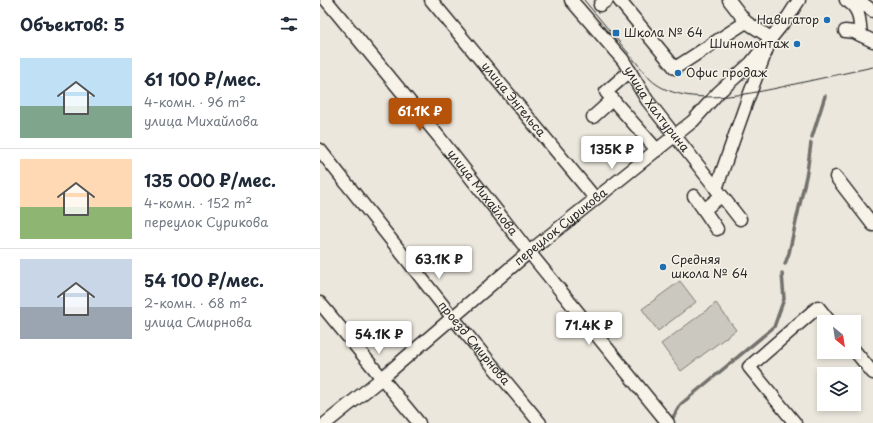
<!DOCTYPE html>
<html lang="ru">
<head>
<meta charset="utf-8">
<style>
	body { margin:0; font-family:"Playpen Sans",sans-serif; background:#f6f6f7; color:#1f2937; height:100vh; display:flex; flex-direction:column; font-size:15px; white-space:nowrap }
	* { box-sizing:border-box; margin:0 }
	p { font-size:13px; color:#747a83 }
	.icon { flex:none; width:22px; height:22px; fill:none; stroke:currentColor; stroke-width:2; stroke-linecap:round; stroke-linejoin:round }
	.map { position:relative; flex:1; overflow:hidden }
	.panel { display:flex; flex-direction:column; background:#fff; width:320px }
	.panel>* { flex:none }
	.needle { width:26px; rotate:150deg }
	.tools { position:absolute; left:497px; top:315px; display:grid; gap:8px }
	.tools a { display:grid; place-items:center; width:44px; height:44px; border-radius:0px; background:#fff; box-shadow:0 2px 6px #0003; font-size:20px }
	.price { position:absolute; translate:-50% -34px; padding:0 9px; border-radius:4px; background:#fff; color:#222; font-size:13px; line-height:26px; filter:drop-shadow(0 1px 2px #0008) }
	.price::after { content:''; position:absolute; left:50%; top:24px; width:12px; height:9px; margin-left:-6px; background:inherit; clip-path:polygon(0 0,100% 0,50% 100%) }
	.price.selected { background:#b45309; color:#fff }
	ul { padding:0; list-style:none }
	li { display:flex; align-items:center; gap:12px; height:100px; padding:0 20px }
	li+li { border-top:1px solid #e0e1e3 }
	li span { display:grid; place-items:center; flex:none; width:112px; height:80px; border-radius:0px; color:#555 }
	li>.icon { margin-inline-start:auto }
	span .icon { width:48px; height:48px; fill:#fffc; stroke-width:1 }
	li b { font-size:17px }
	h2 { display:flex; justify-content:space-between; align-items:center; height:48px; padding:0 20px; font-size:17px }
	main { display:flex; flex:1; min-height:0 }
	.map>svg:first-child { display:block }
	.green { fill:#cbc8bf; stroke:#7b7a75 }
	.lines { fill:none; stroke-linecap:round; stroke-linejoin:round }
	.stream { stroke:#72716c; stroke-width:3.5 }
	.minor-casing { stroke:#2b2b2b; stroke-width:15 }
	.minor { stroke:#f7f3e8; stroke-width:12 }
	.tram { stroke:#2b2b2b; stroke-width:1 }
	.poi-dot { fill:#1f6fb2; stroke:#f7f3e8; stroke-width:1.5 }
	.labels { text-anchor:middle; stroke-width:3; stroke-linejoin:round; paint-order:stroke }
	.poi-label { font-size:12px; fill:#2b2b2b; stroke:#f7f3e8; text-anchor:start }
	.street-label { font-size:12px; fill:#2b2b2b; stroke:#f7f3e8 }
</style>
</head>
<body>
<main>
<section class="panel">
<h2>Объектов: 5<svg class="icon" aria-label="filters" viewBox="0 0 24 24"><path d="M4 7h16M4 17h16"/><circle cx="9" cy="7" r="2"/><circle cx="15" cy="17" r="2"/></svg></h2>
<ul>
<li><span style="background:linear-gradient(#bfe0f5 60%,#7fa58c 0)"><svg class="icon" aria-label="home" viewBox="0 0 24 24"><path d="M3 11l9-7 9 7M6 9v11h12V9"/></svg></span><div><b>61 100 ₽/мес.</b><p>4-комн. · 96 m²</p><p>улица Михайлова</p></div></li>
<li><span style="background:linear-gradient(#ffd9b3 60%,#8fb573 0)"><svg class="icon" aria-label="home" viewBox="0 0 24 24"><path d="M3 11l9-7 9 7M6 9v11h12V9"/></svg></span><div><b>135 000 ₽/мес.</b><p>4-комн. · 152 m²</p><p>переулок Сурикова</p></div></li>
<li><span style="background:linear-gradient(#c9d6e8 60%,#9aa5b1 0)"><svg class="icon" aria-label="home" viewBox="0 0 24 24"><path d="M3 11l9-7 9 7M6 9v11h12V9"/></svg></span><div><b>54 100 ₽/мес.</b><p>2-комн. · 68 m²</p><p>улица Смирнова</p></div></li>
</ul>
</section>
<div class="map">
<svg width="553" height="423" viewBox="0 0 553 423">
	<rect width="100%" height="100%" fill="#ebe7dd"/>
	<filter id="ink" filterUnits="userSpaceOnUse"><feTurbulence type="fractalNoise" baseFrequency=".025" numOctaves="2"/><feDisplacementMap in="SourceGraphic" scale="8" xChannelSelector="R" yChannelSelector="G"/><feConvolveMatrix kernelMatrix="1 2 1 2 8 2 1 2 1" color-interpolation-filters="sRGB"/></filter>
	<g filter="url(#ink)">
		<path class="green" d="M360,281L376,302L338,331L322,309Z
			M396,303L416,330L361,371L341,344Z"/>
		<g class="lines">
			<path class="stream" d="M492,137L505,96
				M465,264L469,253L487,172L491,143
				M352,419L361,404L454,327L464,299L462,273"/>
			<defs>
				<g id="minor">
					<path id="s1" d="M6,0L119,137L205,247L348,423"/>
					<path id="s2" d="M111,0L275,198"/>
					<path id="s3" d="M251,0L303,60L327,100L420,219"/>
					<path d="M299,0L355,68L426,22"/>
					<path d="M526,0C541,9 539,20 541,35"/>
					<path d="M538,0L553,11"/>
					<path d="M280,5L287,0"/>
					<path d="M525,31L534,32L553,41"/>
					<path d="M310,71L286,92L337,150"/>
					<path d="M273,117L293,99"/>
					<path id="s4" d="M0,150L129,313L220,423"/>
					<path d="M516,177L553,225"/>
					<path d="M396,189L427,101L451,38L426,22L409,0"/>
					<path d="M374,196L384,210"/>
					<path d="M397,229L384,210L401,196"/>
					<path d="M0,303L99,423"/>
					<path d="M534,350L553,373"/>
					<path id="s5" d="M6,423L62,378L209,252L373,121L398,93L431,63L468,17L479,0"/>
					<path d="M475,423L429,367L498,307L510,322"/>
				</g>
			</defs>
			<use href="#minor" class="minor-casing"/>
			<use href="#minor" class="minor"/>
			<path class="tram" d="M264,0L330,79C365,112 443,91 484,82C507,77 530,72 553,67"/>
		</g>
	</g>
	<g class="poi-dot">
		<circle cx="507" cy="20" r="4"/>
		<rect x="292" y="29" width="8" height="8" rx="2"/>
		<circle cx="477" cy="44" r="4"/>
		<circle cx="358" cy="73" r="4"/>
		<circle cx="343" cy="267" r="4"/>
	</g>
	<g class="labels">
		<g class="poi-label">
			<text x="499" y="24" text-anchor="end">Навигатор</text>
			<text x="304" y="37">Школа № 64</text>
			<text x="469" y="48" text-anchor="end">Шиномонтаж</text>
			<text x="366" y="77">Офис продаж</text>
			<text x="351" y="264">Средняя<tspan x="351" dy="14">школа № 64</tspan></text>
		</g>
		<g class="street-label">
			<text dy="4" stroke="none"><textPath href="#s2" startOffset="129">улица Энгельса</textPath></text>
			<text dy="4" stroke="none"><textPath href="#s3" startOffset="139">улица Халтурина</textPath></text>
			<text dy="4" stroke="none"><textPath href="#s1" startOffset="248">улица Михайлова</textPath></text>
			<text dy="4" stroke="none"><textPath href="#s5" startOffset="306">переулок Сурикова</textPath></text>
			<text dy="4" stroke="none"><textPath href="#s4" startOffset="247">проезд Смирнова</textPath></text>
		</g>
	</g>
</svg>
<div class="tools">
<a><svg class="needle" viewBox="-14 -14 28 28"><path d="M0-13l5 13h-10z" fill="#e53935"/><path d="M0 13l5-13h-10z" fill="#747a83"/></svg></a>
<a><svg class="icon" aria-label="layers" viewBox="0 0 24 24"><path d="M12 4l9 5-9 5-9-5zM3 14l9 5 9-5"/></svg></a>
</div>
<b class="price selected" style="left:100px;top:132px">61.1K ₽</b>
<b class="price" style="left:292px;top:170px">135K ₽</b>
<b class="price" style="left:119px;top:280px">63.1K ₽</b>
<b class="price" style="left:269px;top:346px">71.4K ₽</b>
<b class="price" style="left:59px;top:355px">54.1K ₽</b>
</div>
</main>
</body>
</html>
